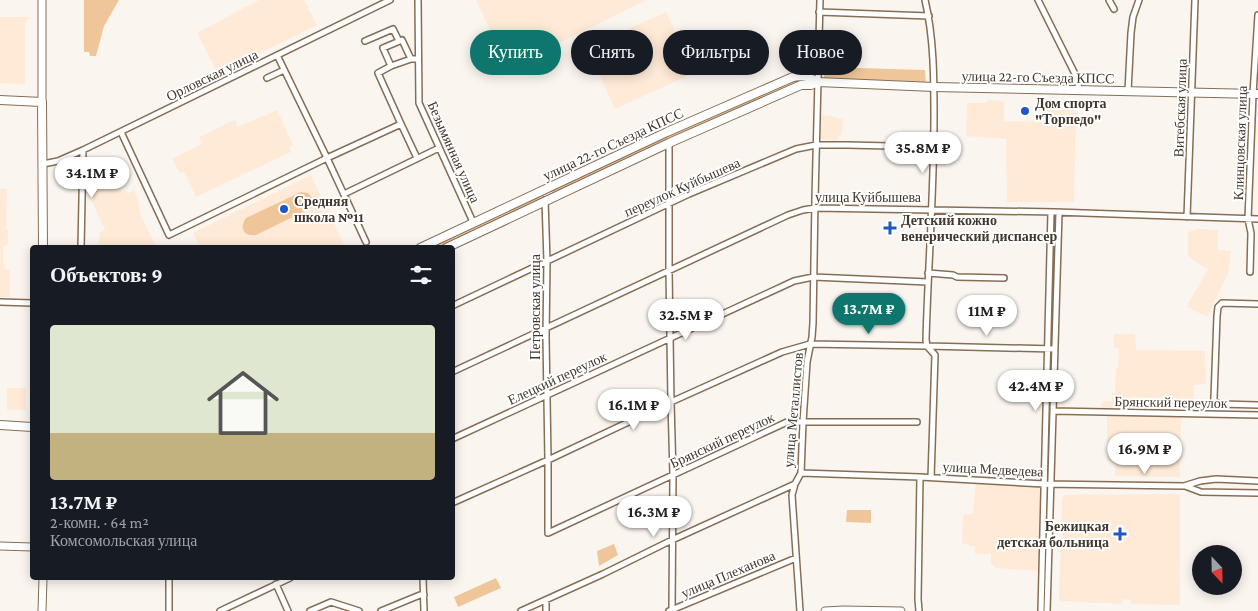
<!DOCTYPE html>
<html lang="ru">
<head>
<meta charset="utf-8">
<style>
	body { margin:0; font-family:"Crimson Pro",serif; background:#242831; color:#f1f3f6; height:100vh; display:flex; flex-direction:column; font-size:19px; white-space:nowrap }
	* { box-sizing:border-box; margin:0 }
	p { font-size:16px; color:#9ea1a6 }
	.icon { flex:none; width:28px; height:28px; fill:none; stroke:currentColor; stroke-width:2; stroke-linecap:round; stroke-linejoin:round }
	.map { position:relative; flex:1; overflow:hidden }
	.side { position:absolute; left:30px; top:245px; width:425px; height:335px; display:flex; flex-direction:column; background:#171b24; border-radius:5px; box-shadow:0 2px 12px #0003 }
	.side>* { flex:none }
	.top-card { position:absolute; left:470px; top:30px; width:475px; height:45px; display:flex; gap:10px }
	.needle { width:32px; rotate:158deg }
	.tools { position:absolute; left:1192px; top:545px; display:grid; gap:10px }
	.tools a { display:grid; place-items:center; width:50px; height:50px; border-radius:50%; background:#171b24; box-shadow:0 2px 12px #0003; font-size:25px }
	.price { position:absolute; translate:-50% -42px; padding:0 11px; border-radius:18px; background:#fff; color:#222; font-size:16px; line-height:32px; filter:drop-shadow(0 1px 2px #0008) }
	.price::after { content:''; position:absolute; left:50%; top:30px; width:15px; height:11px; margin-left:-8px; background:inherit; clip-path:polygon(0 0,100% 0,50% 100%) }
	.price.selected { background:#0f766e; color:#fff }
	ul { padding:0; list-style:none }
	li { display:grid; align-content:center; gap:10px; height:265px; padding:0 20px }
	li+li { border-top:1px solid #363941 }
	li span { display:grid; place-items:center; height:155px; border-radius:5px; color:#555 }
	li>.icon { margin-inline-start:auto }
	span .icon { width:90px; height:90px; fill:#fffc; stroke-width:1 }
	li b { font-size:21px }
	h2 { display:flex; justify-content:space-between; align-items:center; height:60px; padding:0 20px; font-size:21px }
	.chip { padding:0 18px; border-radius:22px; background:#171b24; box-shadow:0 2px 12px #0003; font-size:18px; line-height:45px }
	.chip.selected { background:#0f766e; color:#fff }
	.map>svg:first-child { display:block }
	.built { fill:#feead6 }
	.green { fill:#efc69a }
	.lines { fill:none; stroke-linecap:round; stroke-linejoin:round }
	.street-casing { stroke:#866e55; stroke-width:8 }
	.secondary-casing { stroke:#866e55; stroke-width:9 }
	.primary-casing { stroke:#866e55; stroke-width:10 }
	.street { stroke:#fff; stroke-width:5 }
	.secondary { stroke:#fff; stroke-width:7 }
	.primary { stroke:#fff; stroke-width:8 }
	.poi-dot { fill:#2057c3; stroke:#fff; stroke-width:2 }
	.labels { text-anchor:middle; stroke-width:4; stroke-linejoin:round; paint-order:stroke }
	.street-label { font-size:14px; fill:#42372c; stroke:#fff }
	.poi-label { font-size:14px; font-weight:bold; fill:#42372c; stroke:#fff; text-anchor:start }
</style>
</head>
<body>
<div class="map">
<svg width="1258" height="611" viewBox="0 0 1258 611">
	<rect width="100%" height="100%" fill="#fbf5f0"/>
	<path class="built" d="M259,0H304L317,25L218,74L197,33Z
		M476,0H647L508,68Z
		M666,12L694,73L615,109L587,48Z
		M0,17H30L25,22V84L0,83Z
		M987,100L1004,101V121L1047,122L1048,102L1076,103L1074,202H1007L1006,139L966,136L967,103H987Z
		M277,110L293,145L289,147L291,152L196,197L184,172L180,173L172,159L202,144L199,137L235,120L238,127Z
		M818,115L833,116V117L836,118L843,119L842,135H839L837,140L818,139Z
		M102,171L109,184L113,182L120,188L122,192L126,190L128,193L134,190L139,203L140,214L156,247H98L100,232L105,230L86,189L88,184L97,180L95,174Z
		M311,175L345,247H200L193,233Z
		M0,189H7L6,230H8V244H7V246H3V263H5L4,268L10,270V297H0Z
		M1197,229L1218,230V250L1231,251L1228,273L1207,317L1187,307L1190,300L1208,270L1188,256V232Z
		M1114,334H1135L1136,350L1205,351L1206,384L1194,385L1193,411L1133,409V412L1101,410V404L1105,401H1112V393H1115L1116,368H1118L1119,348H1114Z
		M7,388H26V409L24,410H7Z
		M1107,415L1181,417L1180,477L1115,476L1116,463L1107,461Z
		M976,481L1038,486L1041,488L1040,571L996,568L991,563V554H975V547L962,543L963,516H964V514H971L973,513Z
		M1180,494V605L1131,604L1130,600L1123,599L1121,604L1059,601L1062,500L1064,495Z"/>
	<path class="green" d="M84,0H119L104,26L96,56H90L89,52H84Z
		M824,67L925,70L926,87L824,82Z
		M795,80H812L554,194L551,192V189L670,134Z
		M301,192L308,193C313,197 314,203 311,208L256,235C244,237 239,228 246,218Z
		M540,196L541,200L538,202L441,247L428,248Z
		M847,510H871V523L846,522Z
		M614,544L618,555L599,566L597,551Z
		M496,578L501,588L458,607L454,597Z"/>
	<g class="lines">
		<defs>
			<path id="street" d="M418,0L419,103L473,222
				M925,0C934,38 934,79 934,118C934,192 928,266 926,340L927,346L935,355L931,478
				M1038,0L1077,78L1079,90
				M1109,0L1114,9
				M819,12L929,16
				M365,41L393,29L399,41
				M277,55L327,158L401,124L417,158
				M391,66L411,59H418
				M267,78L284,70
				M1128,91L1131,33L1133,17L1139,0
				M401,124L378,73L391,66L383,48L402,40L411,59
				M121,132L169,235L327,158L366,242
				M669,143V271L671,402L673,475L672,611
				M43,164L58,161L83,150L390,0
				M344,194L439,148
				M545,200L547,261L546,337L548,460V533L787,422H917
				M1187,217L1195,0
				M81,248L83,150
				M1250,272L1251,233L1248,219L1253,94L1258,15
				M928,273L953,275L957,277L1004,278
				M0,302L32,303
				M1258,304L1222,303L1218,307L1217,316L1214,398V401L1220,404L1258,405
				M452,306L689,194L796,149L816,145H847L934,147
				M452,372L788,215L803,210L815,208L1055,212L1258,219
				M1053,411L1258,415
				M452,439L794,281L813,277L928,282
				M801,473L920,477L1044,484L1184,486L1200,481L1216,479L1258,481
				M1185,486L1201,492L1258,493
				M452,503L548,460L671,402L782,352L810,344L927,346L1055,349
				M169,578V611
				M423,578L424,611
				M276,584L288,611
				M546,600V611
				M220,611L290,578
				M310,611L331,602L359,611
				M381,611L420,595H424
				M521,611L603,574L672,540L795,484
				M669,611L796,558
				M800,611L792,495L795,484L801,473L803,422L807,362L812,337L813,323L815,199L820,0
				M919,611L918,599L920,477
				M1041,611L1051,212
				M1047,611L1059,213"/>
			<path id="secondary" d="M42,102V0
				M0,546L32,547
				M42,611L43,578
				M825,611L843,610L901,611"/>
			<path id="primary" d="M0,100L42,102L43,248
				M420,248L667,132L793,77C803,75 809,77 818,82L934,87L1258,94
				M446,248L669,143L801,85H811L818,82
				M0,425L32,427"/>
		</defs>
		<use href="#street" class="street-casing"/>
		<use href="#secondary" class="secondary-casing"/>
		<use href="#primary" class="primary-casing"/>
		<use href="#street" class="street"/>
		<use href="#secondary" class="secondary"/>
		<use href="#primary" class="primary"/>
	</g>
	<g class="poi-dot">
		<circle cx="1025" cy="111" r="5"/>
		<circle cx="284" cy="209" r="5"/>
		<path d="M887.5 220.5h5v5h5v5h-5v5h-5v-5h-5v-5h5z"/>
		<path d="M1117.5 526.5h5v5h5v5h-5v5h-5v-5h-5v-5h5z"/>
	</g>
	<g class="labels">
		<g class="street-label">
			<text transform="translate(212 75) rotate(-26)" y="5">Орловская улица</text>
			<text transform="translate(1038 77) rotate(1)" y="5">улица 22-го Съезда КПСС</text>
			<text transform="translate(1180 108) rotate(-88)" y="5">Витебская улица</text>
			<text transform="translate(1240 143) rotate(-88)" y="5">Клинцовская улица</text>
			<text transform="translate(613 144) rotate(-25)" y="5">улица 22-го Съезда КПСС</text>
			<text transform="translate(454 152) rotate(66)" y="5">Безымянная улица</text>
			<text transform="translate(682 187) rotate(-24)" y="5">переулок Куйбышева</text>
			<text x="868" y="202">улица Куйбышева</text>
			<text transform="translate(535 307) rotate(-90)" y="5">Петровская улица</text>
			<text transform="translate(557 378) rotate(-25)" y="5">Елецкий переулок</text>
			<text transform="translate(1171 402) rotate(1)" y="5">Брянский переулок</text>
			<text transform="translate(793 410) rotate(-85)" y="5">улица Металлистов</text>
			<text transform="translate(722 440) rotate(-25)" y="5">Брянский переулок</text>
			<text transform="translate(993 469) rotate(3)" y="5">улица Медведева</text>
			<text transform="translate(728 574) rotate(-23)" y="5">улица Плеханова</text>
		</g>
		<g class="poi-label">
			<text x="1035" y="108">Дом спорта<tspan x="1035" dy="16">"Торпедо"</tspan></text>
			<text x="294" y="206">Средняя<tspan x="294" dy="16">школа №11</tspan></text>
			<text x="901" y="225">Детский кожно<tspan x="901" dy="16">венерический диспансер</tspan></text>
			<text x="1109" y="531" text-anchor="end">Бежицкая<tspan x="1109" dy="16">детская больница</tspan></text>
		</g>
	</g>
</svg>
<div class="tools">
<a><svg class="needle" viewBox="-14 -14 28 28"><path d="M0-13l5 13h-10z" fill="#e53935"/><path d="M0 13l5-13h-10z" fill="#9ea1a6"/></svg></a>
</div>
<b class="price" style="left:923px;top:174px">35.8M ₽</b>
<b class="price" style="left:92px;top:199px">34.1M ₽</b>
<b class="price selected" style="left:869px;top:335px">13.7M ₽</b>
<b class="price" style="left:987px;top:337px">11M ₽</b>
<b class="price" style="left:686px;top:341px">32.5M ₽</b>
<b class="price" style="left:1036px;top:412px">42.4M ₽</b>
<b class="price" style="left:634px;top:431px">16.1M ₽</b>
<b class="price" style="left:1145px;top:475px">16.9M ₽</b>
<b class="price" style="left:654px;top:538px">16.3M ₽</b>
<div class="top-card">
<a class="chip selected">Купить</a>
<a class="chip">Снять</a>
<a class="chip">Фильтры</a>
<a class="chip">Новое</a>
</div>
<section class="side">
<h2>Объектов: 9<svg class="icon" aria-label="filters" viewBox="0 0 24 24"><path d="M4 7h16M4 17h16"/><circle cx="9" cy="7" r="2"/><circle cx="15" cy="17" r="2"/></svg></h2>
<ul>
<li><span style="background:linear-gradient(#dfe7d0 70%,#c2b280 0)"><svg class="icon" aria-label="home" viewBox="0 0 24 24"><path d="M3 11l9-7 9 7M6 9v11h12V9"/></svg></span><div><b>13.7M ₽</b><p>2-комн. · 64 m²</p><p>Комсомольская улица</p></div></li>
</ul>
</section>
</div>
</body>
</html>
